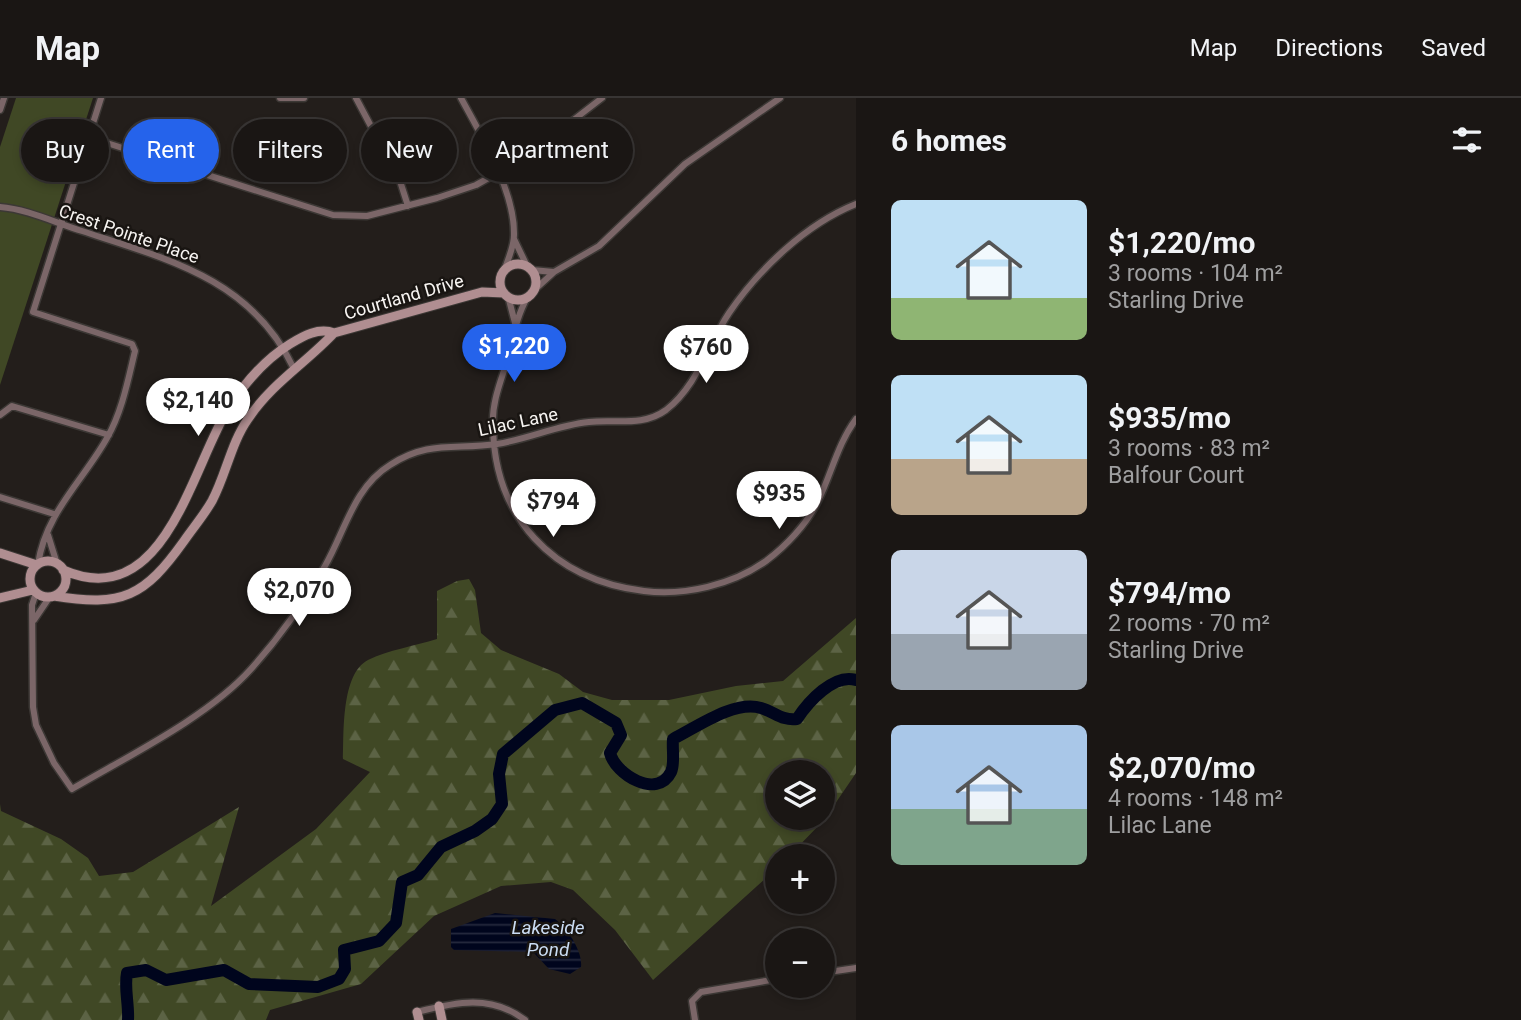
<!DOCTYPE html>
<html lang="en">
<head>
<meta charset="utf-8">
<style>
	body { margin:0; font-family:Roboto,sans-serif; background:#231f1d; color:#f1f3f6; height:100vh; display:flex; flex-direction:column; font-size:26px; white-space:nowrap }
	* { box-sizing:border-box; margin:0 }
	p { font-size:23px; color:#9f9fa0 }
	.icon { flex:none; width:38px; height:38px; fill:none; stroke:currentColor; stroke-width:2; stroke-linecap:round; stroke-linejoin:round }
	.map { position:relative; flex:1; overflow:hidden }
	.panel { display:flex; flex-direction:column; background:#1a1614; width:665px }
	.panel>* { flex:none }
	.banner { position:absolute; left:21px; top:21px; width:665px; height:63px; display:flex; gap:14px }
	.buttons { position:absolute; left:765px; top:662px; display:grid; gap:14px }
	.buttons a { display:grid; place-items:center; width:70px; height:70px; border-radius:50%; background:#1a1614; box-shadow:0 4px 10px #0003,0 0 0 2px #383534; font-size:35px }
	.price { position:absolute; translate:-50% -60px; padding:0 16px; border-radius:24px; background:#fff; color:#222; font-size:23px; line-height:46px; filter:drop-shadow(0 2px 4px #0008) }
	.price::after { content:''; position:absolute; left:50%; top:42px; width:21px; height:16px; margin-left:-10px; background:inherit; clip-path:polygon(0 0,100% 0,50% 100%) }
	.price.active { background:#2563eb; color:#fff }
	ul { padding:0; list-style:none }
	li { display:flex; align-items:center; gap:21px; height:175px; padding:0 35px }
	li span { display:grid; place-items:center; flex:none; width:196px; height:140px; border-radius:10px; color:#555 }
	li>.icon { margin-inline-start:auto }
	span .icon { width:84px; height:84px; fill:#fffc; stroke-width:1 }
	li b { font-size:30px }
	h2 { display:flex; justify-content:space-between; align-items:center; height:84px; padding:0 35px; font-size:30px }
	.tag { padding:0 24px; border-radius:32px; background:#1a1614; box-shadow:0 4px 10px #0003,0 0 0 2px #383534; font-size:24px; line-height:63px }
	.tag.active { background:#2563eb; color:#fff }
	header { display:flex; align-items:center; gap:42px; box-sizing:border-box; height:98px; padding:0 35px; background:#1a1614; border-bottom:2px solid #383534 }
	header strong { font-size:33px }
	nav { display:flex; gap:38px; margin-inline-start:auto; font-size:24px }
	main { display:flex; flex:1; min-height:0 }
	.map>svg:first-child { display:block }
	.grass { fill:#404825 }
	.forest { fill:url(#forest-firs); fill-rule:evenodd }
	.water { fill:url(#water-rules) }
	.lines { fill:none; stroke-linecap:round; stroke-linejoin:round }
	.river { stroke:#00051d; stroke-width:12 }
	.street-casing { stroke:#3c3835; stroke-width:9 }
	.secondary-casing { stroke:#3c3835; stroke-width:11 }
	.street { stroke:#7b6668; stroke-width:6 }
	.secondary { stroke:#b08e91; stroke-width:9 }
	.labels { text-anchor:middle; stroke-width:5; stroke-linejoin:round; paint-order:stroke }
	.street-label { font-size:18px; fill:#f7f4f1; stroke:#191512 }
	.water-label { font-size:19px; font-style:italic; fill:#cbddf4; stroke:#191512 }
</style>
</head>
<body>
<header>
<strong>Map</strong>
<nav><a>Map</a><a>Directions</a><a>Saved</a></nav>
</header>
<main>
<div class="map">
<svg width="856" height="922" viewBox="0 0 856 922">
	<defs>
		<pattern id="forest-firs" width="22" height="20" patternUnits="userSpaceOnUse" patternTransform="scale(1.75)"><rect width="22" height="20" fill="#404825"/><path d="M5 1l3.5 6h-7zM16 11l3.5 6h-7z" fill="#5c6345"/></pattern>
		<pattern id="water-rules" width="6" height="5" patternUnits="userSpaceOnUse" patternTransform="scale(1.75)"><rect width="6" height="5" fill="#00051d"/><path d="M0 2.5h6" fill="none" stroke="#262a3e"/></pattern>
	</defs>
	<rect width="100%" height="100%" fill="#231e1b"/>
	<path class="grass" d="M16,0H93L0,287V49Z"/>
	<path class="forest" d="M469,481L475,492L481,535L501,552L559,576L583,594L612,602H669L736,588L783,583L856,520V675L824,722L789,758H777V770L653,882L615,832L573,792L551,784L501,788L434,818L361,886L270,912L266,922H0V706L1,713L61,741L88,760L99,778L133,774L239,709L211,808L316,731L370,674L343,661C344,635 341,576 368,562C388,552 415,548 437,541V493L457,483ZM777,674H822V719H777Z"/>
	<path class="water" d="M495,815L555,821C567,830 583,853 581,869L570,876L549,871L533,854L454,852L451,849V831Z"/>
	<g class="lines">
		<path class="river" d="M128,922C129,906 124,890 127,875L146,872L166,882L224,872L249,886L318,889L339,881L345,871L344,852L379,843L396,825L402,784L418,777L441,749L475,733L492,721L502,706L499,676L503,656L555,612L582,605L616,625L621,637L610,655C615,676 657,702 671,674C675,666 672,651 673,641C697,629 734,602 761,610C775,614 782,623 797,621C808,604 834,575 856,582"/>
		<defs>
			<path id="street" d="M280,0H304
				M356,0L400,83L408,108
				M461,0C481,37 515,93 514,137C514,149 508,161 504,173
				M0,12L4,0
				M88,39L333,117L367,118L437,100L476,87L523,61L602,0
				M0,109C27,111 56,125 82,133C167,161 251,181 293,269
				M514,141L527,168
				M532,172L554,174
				M531,195L554,174L599,148L685,66L780,0
				M508,198L515,225
				M528,198C516,219 513,241 507,263C501,283 492,304 493,325C493,419 553,482 644,493C685,498 732,487 766,463C786,448 807,426 818,403C831,377 838,345 856,321
				M0,317L12,308L109,337
				M0,399L54,416
				M48,437L57,466
				M38,466C46,414 83,383 107,340C122,314 128,282 135,253L132,246L33,214L101,0
				M36,495L32,507L33,609L36,627L54,665L72,691C128,658 208,619 251,571C279,540 305,503 325,468C345,433 354,389 390,367C428,342 456,352 497,346C528,341 558,327 589,324C615,321 643,329 666,312C698,287 707,248 729,215C759,171 806,126 856,106
				M34,522L49,500
				M822,875L856,870
				M417,914C456,904 491,896 525,922
				M695,922L692,903L701,894L777,881"/>
			<path id="secondary" d="M500 184a18 18 0 1 1 36 0a18 18 0 1 1-36 0Z
				M0,455L37,467
				M30 481a18 18 0 1 1 36 0a18 18 0 1 1-36 0Z
				M63,472C164,516 191,371 228,311C244,286 264,262 290,246C303,238 319,229 334,235L482,194L504,195
				M54,498C123,509 144,499 184,443C193,430 204,417 212,403C226,377 231,345 248,321C272,285 306,265 334,235
				M0,500L33,492
				M439,908L442,922
				M417,914L419,922"/>
		</defs>
		<use href="#street" class="street-casing"/>
		<use href="#secondary" class="secondary-casing"/>
		<use href="#street" class="street"/>
		<use href="#secondary" class="secondary"/>
	</g>
	<g class="labels">
		<g class="street-label">
			<text transform="translate(129 136) rotate(19)" y="6">Crest Pointe Place</text>
			<text transform="translate(404 199) rotate(-16)" y="6">Courtland Drive</text>
			<text transform="translate(518 324) rotate(-12)" y="6">Lilac Lane</text>
		</g>
		<g class="water-label">
			<text x="548" y="836">Lakeside<tspan x="548" dy="22">Pond</tspan></text>
		</g>
	</g>
</svg>
<div class="buttons">
<a><svg class="icon" aria-label="layers" viewBox="0 0 24 24"><path d="M12 4l9 5-9 5-9-5zM3 14l9 5 9-5"/></svg></a>
<a>+</a>
<a>−</a>
</div>
<b class="price active" style="left:514px;top:286px">$1,220</b>
<b class="price" style="left:706px;top:287px">$760</b>
<b class="price" style="left:198px;top:340px">$2,140</b>
<b class="price" style="left:779px;top:433px">$935</b>
<b class="price" style="left:553px;top:441px">$794</b>
<b class="price" style="left:299px;top:530px">$2,070</b>
<div class="banner">
<a class="tag">Buy</a>
<a class="tag active">Rent</a>
<a class="tag">Filters</a>
<a class="tag">New</a>
<a class="tag">Apartment</a>
</div>
</div>
<section class="panel">
<h2>6 homes<svg class="icon" aria-label="filters" viewBox="0 0 24 24"><path d="M4 7h16M4 17h16"/><circle cx="9" cy="7" r="2"/><circle cx="15" cy="17" r="2"/></svg></h2>
<ul>
<li><span style="background:linear-gradient(#bfe0f5 70%,#8fb573 0)"><svg class="icon" aria-label="home" viewBox="0 0 24 24"><path d="M3 11l9-7 9 7M6 9v11h12V9"/></svg></span><div><b>$1,220/mo</b><p>3 rooms · 104 m²</p><p>Starling Drive</p></div></li>
<li><span style="background:linear-gradient(#bfe0f5 60%,#b9a48a 0)"><svg class="icon" aria-label="home" viewBox="0 0 24 24"><path d="M3 11l9-7 9 7M6 9v11h12V9"/></svg></span><div><b>$935/mo</b><p>3 rooms · 83 m²</p><p>Balfour Court</p></div></li>
<li><span style="background:linear-gradient(#c9d6e8 60%,#9aa5b1 0)"><svg class="icon" aria-label="home" viewBox="0 0 24 24"><path d="M3 11l9-7 9 7M6 9v11h12V9"/></svg></span><div><b>$794/mo</b><p>2 rooms · 70 m²</p><p>Starling Drive</p></div></li>
<li><span style="background:linear-gradient(#a9c7e8 60%,#7fa58c 0)"><svg class="icon" aria-label="home" viewBox="0 0 24 24"><path d="M3 11l9-7 9 7M6 9v11h12V9"/></svg></span><div><b>$2,070/mo</b><p>4 rooms · 148 m²</p><p>Lilac Lane</p></div></li>
</ul>
</section>
</main>
</body>
</html>
